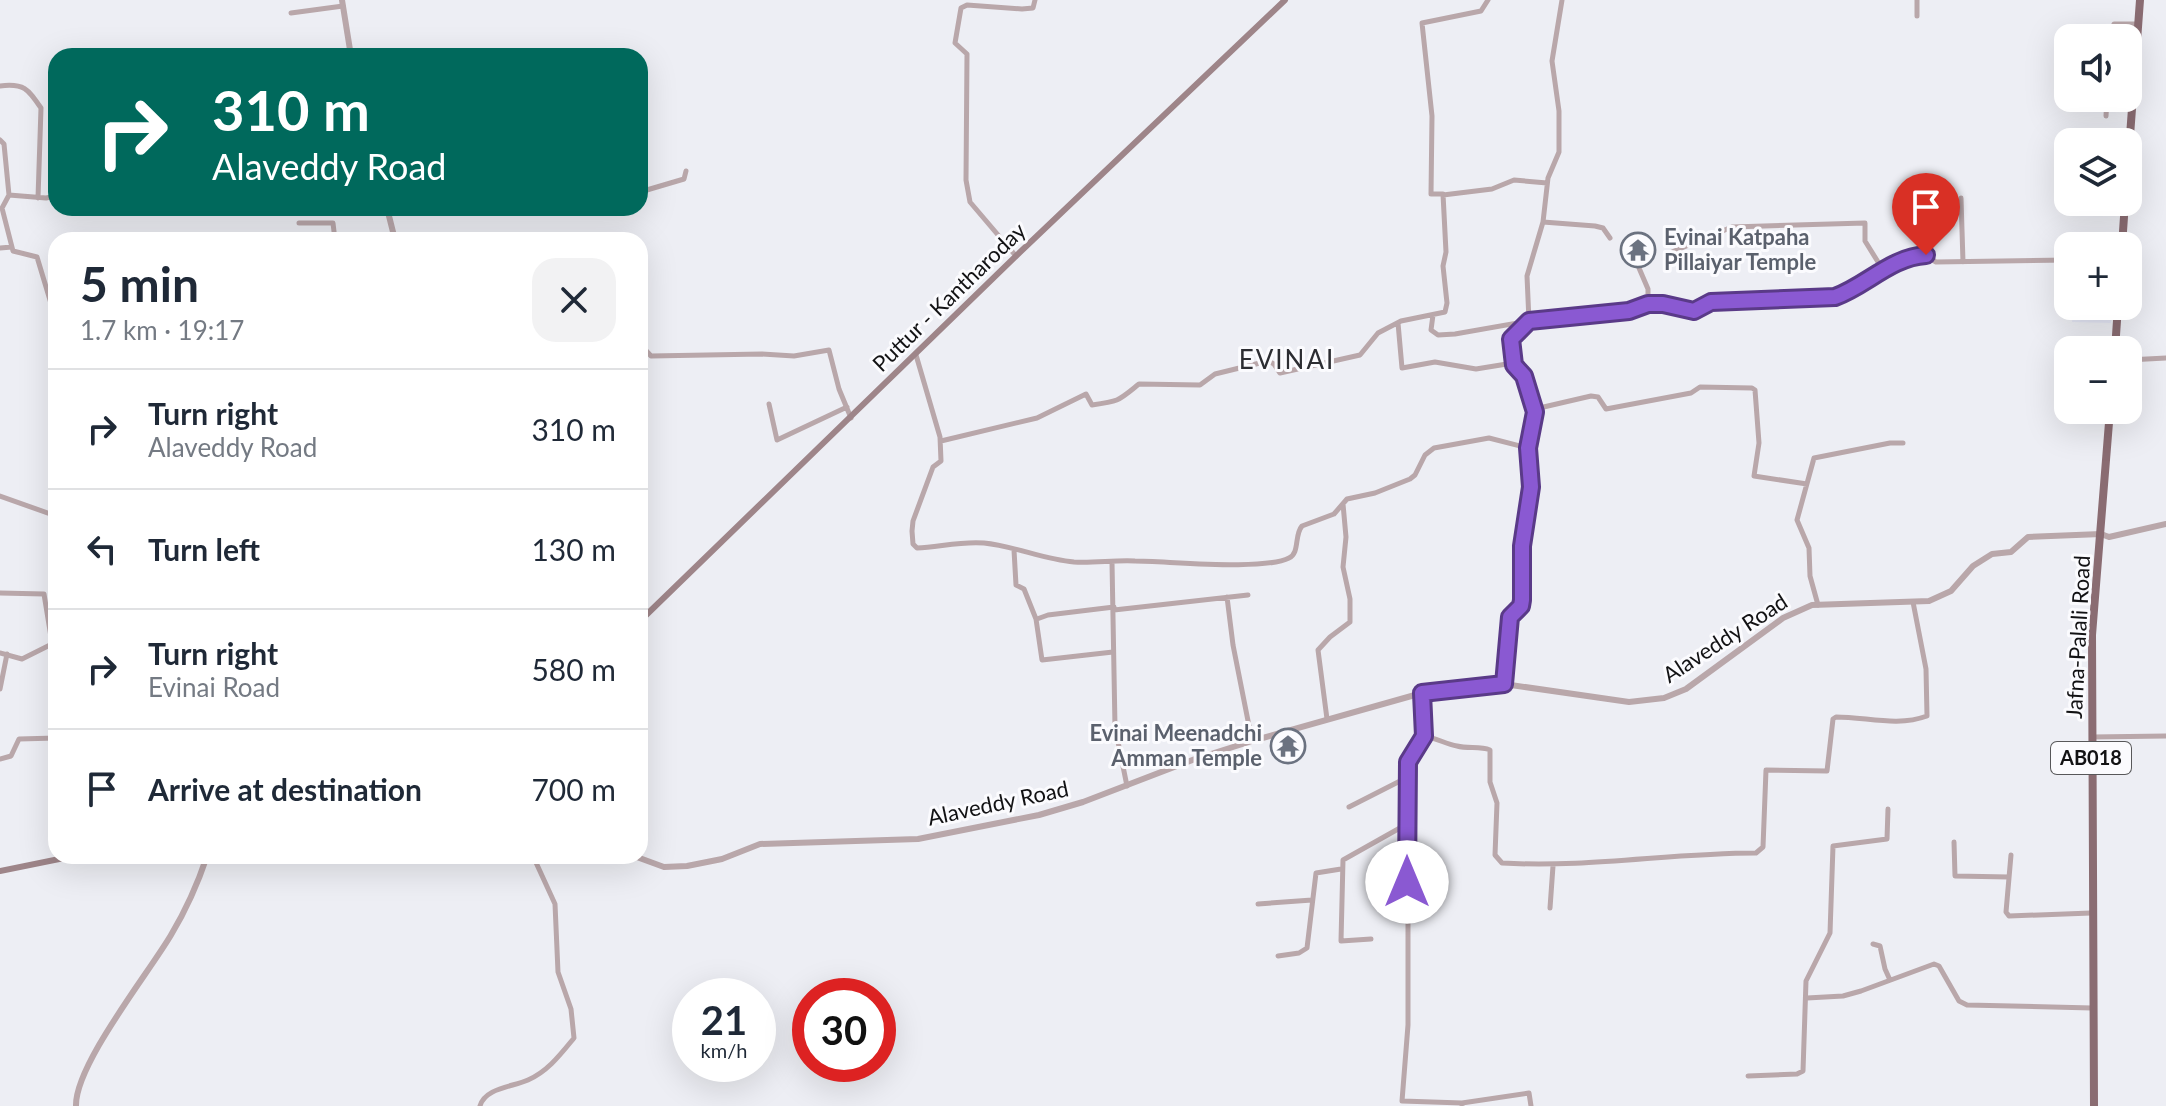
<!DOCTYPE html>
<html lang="en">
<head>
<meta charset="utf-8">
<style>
  :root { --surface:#fff; --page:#f2f2f3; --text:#1f2937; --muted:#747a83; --line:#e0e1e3 }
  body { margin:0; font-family:Lato,sans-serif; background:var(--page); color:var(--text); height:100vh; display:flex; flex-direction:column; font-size:30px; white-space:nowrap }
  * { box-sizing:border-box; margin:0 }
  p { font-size:26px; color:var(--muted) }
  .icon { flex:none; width:44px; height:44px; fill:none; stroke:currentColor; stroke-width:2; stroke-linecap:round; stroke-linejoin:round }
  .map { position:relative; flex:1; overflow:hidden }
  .details { position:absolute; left:48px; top:232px; width:600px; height:632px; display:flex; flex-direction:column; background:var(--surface); border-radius:24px; box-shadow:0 8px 32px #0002 }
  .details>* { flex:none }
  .guide { position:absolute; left:48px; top:48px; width:600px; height:168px; border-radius:24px; box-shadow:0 8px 32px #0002; background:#00695c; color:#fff; overflow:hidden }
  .buttons { position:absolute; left:2054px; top:24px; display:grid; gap:16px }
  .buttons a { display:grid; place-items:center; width:88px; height:88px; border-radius:16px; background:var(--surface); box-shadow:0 8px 32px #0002; font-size:40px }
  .speed { position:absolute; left:672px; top:978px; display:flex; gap:16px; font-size:40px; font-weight:700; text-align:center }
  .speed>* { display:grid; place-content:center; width:104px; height:104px; border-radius:50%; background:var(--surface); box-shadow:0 8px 32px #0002; line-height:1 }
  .speed small { font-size:20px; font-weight:400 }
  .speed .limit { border:12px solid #d22; background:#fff; color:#111 }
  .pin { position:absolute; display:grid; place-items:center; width:68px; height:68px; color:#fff; margin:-82px -34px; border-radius:50% 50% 50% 0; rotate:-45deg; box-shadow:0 0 8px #0007 }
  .pin .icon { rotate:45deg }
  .me { position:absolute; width:88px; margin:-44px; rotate:0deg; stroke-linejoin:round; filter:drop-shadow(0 0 6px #0008) }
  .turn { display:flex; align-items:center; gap:28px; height:168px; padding:0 32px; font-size:36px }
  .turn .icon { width:104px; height:104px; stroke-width:2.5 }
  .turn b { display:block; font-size:56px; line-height:68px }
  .round { display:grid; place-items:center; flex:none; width:84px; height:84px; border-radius:24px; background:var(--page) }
  .head { display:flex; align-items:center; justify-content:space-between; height:136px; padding:0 32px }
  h1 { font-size:48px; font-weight:700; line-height:60px }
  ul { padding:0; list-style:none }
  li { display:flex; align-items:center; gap:24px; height:120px; padding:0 32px; border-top:2px solid var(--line) }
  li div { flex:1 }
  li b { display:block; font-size:30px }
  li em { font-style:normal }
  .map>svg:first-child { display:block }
  .built { fill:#e3e5f3 }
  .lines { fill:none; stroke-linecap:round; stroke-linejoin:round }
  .minor { stroke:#b9a7aa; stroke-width:5 }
  .tertiary { stroke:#b9a7aa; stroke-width:6 }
  .secondary { stroke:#9e8589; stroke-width:6 }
  .primary { stroke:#8a6c72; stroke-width:8 }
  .route-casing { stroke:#5a3a88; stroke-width:20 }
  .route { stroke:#8a59d2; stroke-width:14 }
  .labels { text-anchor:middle; stroke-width:6; stroke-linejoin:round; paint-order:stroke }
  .shield { fill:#fbfbfe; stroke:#58585a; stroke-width:2 }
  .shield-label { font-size:20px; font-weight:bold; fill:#121214 }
  .worship-label { font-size:22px; font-weight:bold; fill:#5b616d; stroke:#fbfbfe; text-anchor:start }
  .street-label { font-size:22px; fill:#121214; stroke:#fbfbfe }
  .quarter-label { font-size:26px; letter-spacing:2px; fill:#2c2d32; stroke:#fbfbfe }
</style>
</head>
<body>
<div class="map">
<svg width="2166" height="1106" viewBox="0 0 2166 1106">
  <rect width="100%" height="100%" fill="#edeef4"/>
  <path class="built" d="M 2074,306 L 2112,306 L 2111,323 L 2072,322 Z"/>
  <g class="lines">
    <path class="minor" d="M 1917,0 L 1917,16
      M 291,13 L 343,6
      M 2110,38 L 2114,24 L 2138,24
      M 0,86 C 24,83 28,89 41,108 L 38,198
      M 2106,116 L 2107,98
      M 0,140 L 4,144 L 9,195
      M 640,192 L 684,179 L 686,171
      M 1443,195 L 1492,189 L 1514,180 L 1547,183
      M 56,196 L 46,198 L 9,195 L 2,208 L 13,251 L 37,257 L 53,310 L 56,313
      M 1961,198 L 1963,262
      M 1543,222 L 1595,226 L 1603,228 L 1610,238
      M 299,223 L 333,223 L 335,240
      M 0,248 L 12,247
      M 1672,252 L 1732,227 L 1865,223 L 1865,241 L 1883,270
      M 1016,256 L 970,202 L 966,180 L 967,54 L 955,43 L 961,8 L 967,5 L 1022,9 L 1033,8 L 1035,0
      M 1639,268 L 1648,289 L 1648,304
      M 1433,315 L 1431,330 L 1438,335 L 1455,334 L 1529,321 L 1629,311 L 1648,304 L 1663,304 L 1694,311 L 1711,302 L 1835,297 L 1846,293 L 1876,273 L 1922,254 L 1936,262 L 2068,260
      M 1398,323 L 1402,368 L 1435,362 L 1476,369 L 1513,363
      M 640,344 L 651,356 L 762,354 L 794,356 L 829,350 L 839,389 L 851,418
      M 916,355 L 940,437 L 941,461 L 933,467 L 913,521 L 912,531 L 913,544 L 917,548 C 939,547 961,541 984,543 C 1014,546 1043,559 1074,562 C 1095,563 1115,560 1135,561 C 1167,561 1264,571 1289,558 C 1300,553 1294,535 1302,526 L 1334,514 L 1347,499 L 1375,493 L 1410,479 L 1415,475 L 1425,455 L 1434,448 L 1489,438 L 1528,448
      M 2128,360 L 2166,358
      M 769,404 L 777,440 L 847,407
      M 1535,409 L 1591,396 L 1598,397 L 1606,409 L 1691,393 L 1700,387 L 1752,388 L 1755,390 L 1759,443 L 1754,476 L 1807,484
      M 941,441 L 1037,418 L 1086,394 L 1092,405 C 1120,401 1118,401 1139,384 L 1200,385 L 1215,374 L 1268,361 L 1274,364 L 1280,373 L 1360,355 L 1378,333 L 1401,321 L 1445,312 L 1447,303 L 1443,266 L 1446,252 L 1443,194 L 1431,194 L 1432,116 L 1422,23 L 1481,11 L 1488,0
      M 0,496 L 56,516
      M 1014,550 L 1016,585 L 1024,589 L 1036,619 L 1042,660 L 1113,652
      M 1112,562 L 1115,727 L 1127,786
      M 0,593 L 44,594 L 52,643
      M 1227,597 L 1233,645 L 1252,741
      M 1818,605 L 1810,576 L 1809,548 L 1797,520 L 1814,458 L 1890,443 L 1903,443
      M 1114,610 L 1248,595
      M 1037,619 L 1048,615 L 1114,607
      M 0,653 L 22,659 L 56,642
      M 1504,684 L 1510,617 L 1521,606 L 1522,600 L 1522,546 L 1531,487 L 1528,448 L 1535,409 L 1524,376 L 1514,365 L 1510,343 L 1515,335 L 1529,321 L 1527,276 L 1543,222 L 1548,178 L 1559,152 L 1559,111 L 1552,61 L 1562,0
      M 0,689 L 7,654
      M 1422,693 L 1424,736 L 1408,762 L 1408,1025 L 1402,1101 L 1462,1103 L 1462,1106
      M 1327,719 L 1318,650 L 1330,637 L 1350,622 L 1350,599 L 1343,567 L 1346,537 L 1343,504
      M 1424,736 C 1436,738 1446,744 1457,746 C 1468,749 1480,746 1490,750 L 1490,782 L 1497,803 L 1495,855 L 1502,863 C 1589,868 1670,853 1756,853 L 1763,847 L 1766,770 L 1827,771 L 1833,719 L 1836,717 C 1867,717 1897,727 1927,716 L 1926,669 L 1913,602
      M 2092,737 L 2166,736
      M 0,759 L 11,756 L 19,739 L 56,738
      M 1349,807 L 1408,777
      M 1954,842 L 1955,876 L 2009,877
      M 2011,855 L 2006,912 L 2009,916 L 2091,913
      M 1258,904 L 1312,900
      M 1550,908 L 1553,866
      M 1371,939 L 1341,941 L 1343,860 L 1407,824
      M 1873,944 L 1880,946 L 1885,969 L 1890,980
      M 1278,956 L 1299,953 L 1307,948 L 1316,873 L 1341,869
      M 1807,998 L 1843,996 L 1861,991 L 1934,964 L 1939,966 L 1959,1001 L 1967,1005 L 2092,1008
      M 1748,1076 L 1797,1074 L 1803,1071 L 1806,981 L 1830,933 L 1833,846 L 1887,839 L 1888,809
      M 1462,1103 L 1529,1093 L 1531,1106
      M 480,1106 C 485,1088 512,1087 528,1080 C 548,1071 560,1055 574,1038 L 571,1009 L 558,972 L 555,904 L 533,856"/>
    <path class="tertiary" d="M 342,0 L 351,56
      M 387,208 L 395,240
      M 634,856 L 664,867 L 687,866 L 722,859 L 760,844 L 918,839 L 1039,815 L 1083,802 L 1195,759 L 1252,741 L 1422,693 L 1504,684 L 1629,702 L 1664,698 L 1686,689 L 1783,618 L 1812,605 L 1929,601 L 1951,591 L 1973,566 L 1992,554 L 2011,552 L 2028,537 L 2101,534 L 2109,537 L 2166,524
      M 76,1106 C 75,1065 148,974 171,935 C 186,910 198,883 207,856"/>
    <path class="secondary" d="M 640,621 L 1016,256 L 1285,0
      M 0,871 L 74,856"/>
    <path class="primary" d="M 2128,163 L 2140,0
      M 2122,246 L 2125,202
      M 2115,350 L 2118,306
      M 2094,1106 L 2092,635 L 2110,410"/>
  </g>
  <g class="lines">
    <g class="route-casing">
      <path id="route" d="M 1407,882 L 1408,762 L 1424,736 L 1422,693 L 1504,684 L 1510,617 L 1521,606 L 1522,600 L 1522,546 L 1531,487 L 1528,448 L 1535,412 L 1524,376 L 1514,365 L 1511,339 L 1529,321 L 1629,311 L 1648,304 L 1663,304 L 1694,311 L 1711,302 L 1835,297 C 1866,286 1891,257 1926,255"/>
    </g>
    <use href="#route" class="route"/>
  </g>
  <defs>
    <g id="temple-ring" transform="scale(1.8)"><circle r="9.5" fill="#fbfbfe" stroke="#6b7280" stroke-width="1.5"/><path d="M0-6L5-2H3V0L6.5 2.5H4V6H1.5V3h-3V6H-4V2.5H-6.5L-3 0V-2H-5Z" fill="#6b7280"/></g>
  </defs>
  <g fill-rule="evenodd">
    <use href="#temple-ring" x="1638" y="250"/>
    <use href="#temple-ring" x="1288" y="746"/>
  </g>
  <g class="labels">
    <rect class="shield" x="2051" y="742" width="80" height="32" rx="6"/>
    <g class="shield-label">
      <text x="2091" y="765">AB018</text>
    </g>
    <g class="worship-label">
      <text x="1664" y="245">Evinai Katpaha<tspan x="1664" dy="25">Pillaiyar Temple</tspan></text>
      <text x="1262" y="741" text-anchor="end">Evinai Meenadchi<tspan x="1262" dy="25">Amman Temple</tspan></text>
    </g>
    <g class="street-label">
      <text transform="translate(949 297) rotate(-44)" y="8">Puttur - Kantharoday</text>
      <text transform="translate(2078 637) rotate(-87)" y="8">Jafna-Palali Road</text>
      <text transform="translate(1725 638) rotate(-33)" y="8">Alaveddy Road</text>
      <text transform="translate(998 803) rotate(-12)" y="8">Alaveddy Road</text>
    </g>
    <g class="quarter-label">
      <text x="1287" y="369">EVINAI</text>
    </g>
  </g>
</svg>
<div class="buttons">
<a><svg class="icon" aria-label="sound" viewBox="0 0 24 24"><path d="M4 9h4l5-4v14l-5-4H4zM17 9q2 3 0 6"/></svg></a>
<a><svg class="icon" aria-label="layers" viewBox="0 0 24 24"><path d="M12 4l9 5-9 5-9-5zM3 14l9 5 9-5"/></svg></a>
<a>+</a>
<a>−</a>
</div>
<div class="speed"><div>21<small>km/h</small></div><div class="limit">30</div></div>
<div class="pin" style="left:1926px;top:255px;background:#d93025"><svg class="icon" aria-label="arrive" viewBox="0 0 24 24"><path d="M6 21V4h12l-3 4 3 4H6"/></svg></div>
<svg class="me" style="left:1407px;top:882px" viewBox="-20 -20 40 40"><circle r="19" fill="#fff"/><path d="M0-13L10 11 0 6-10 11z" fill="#8a59d2"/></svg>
<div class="guide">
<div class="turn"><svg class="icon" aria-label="right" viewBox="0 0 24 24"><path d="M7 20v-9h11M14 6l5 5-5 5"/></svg><div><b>310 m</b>Alaveddy Road</div></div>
</div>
<section class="details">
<div class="head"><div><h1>5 min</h1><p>1.7 km · 19:17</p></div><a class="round"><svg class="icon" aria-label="close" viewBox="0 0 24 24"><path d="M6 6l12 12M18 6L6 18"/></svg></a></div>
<ul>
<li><svg class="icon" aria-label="right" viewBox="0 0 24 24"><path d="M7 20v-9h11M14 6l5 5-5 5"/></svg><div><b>Turn right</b><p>Alaveddy Road</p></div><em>310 m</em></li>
<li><svg class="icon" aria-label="left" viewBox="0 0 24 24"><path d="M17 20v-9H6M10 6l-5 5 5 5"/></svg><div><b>Turn left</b></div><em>130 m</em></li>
<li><svg class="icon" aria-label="right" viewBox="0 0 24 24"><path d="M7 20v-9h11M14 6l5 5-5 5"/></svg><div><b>Turn right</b><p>Evinai Road</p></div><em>580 m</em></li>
<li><svg class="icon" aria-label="arrive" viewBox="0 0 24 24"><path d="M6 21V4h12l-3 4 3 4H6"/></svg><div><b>Arrive at destination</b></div><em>700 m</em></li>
</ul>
</section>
</div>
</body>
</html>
